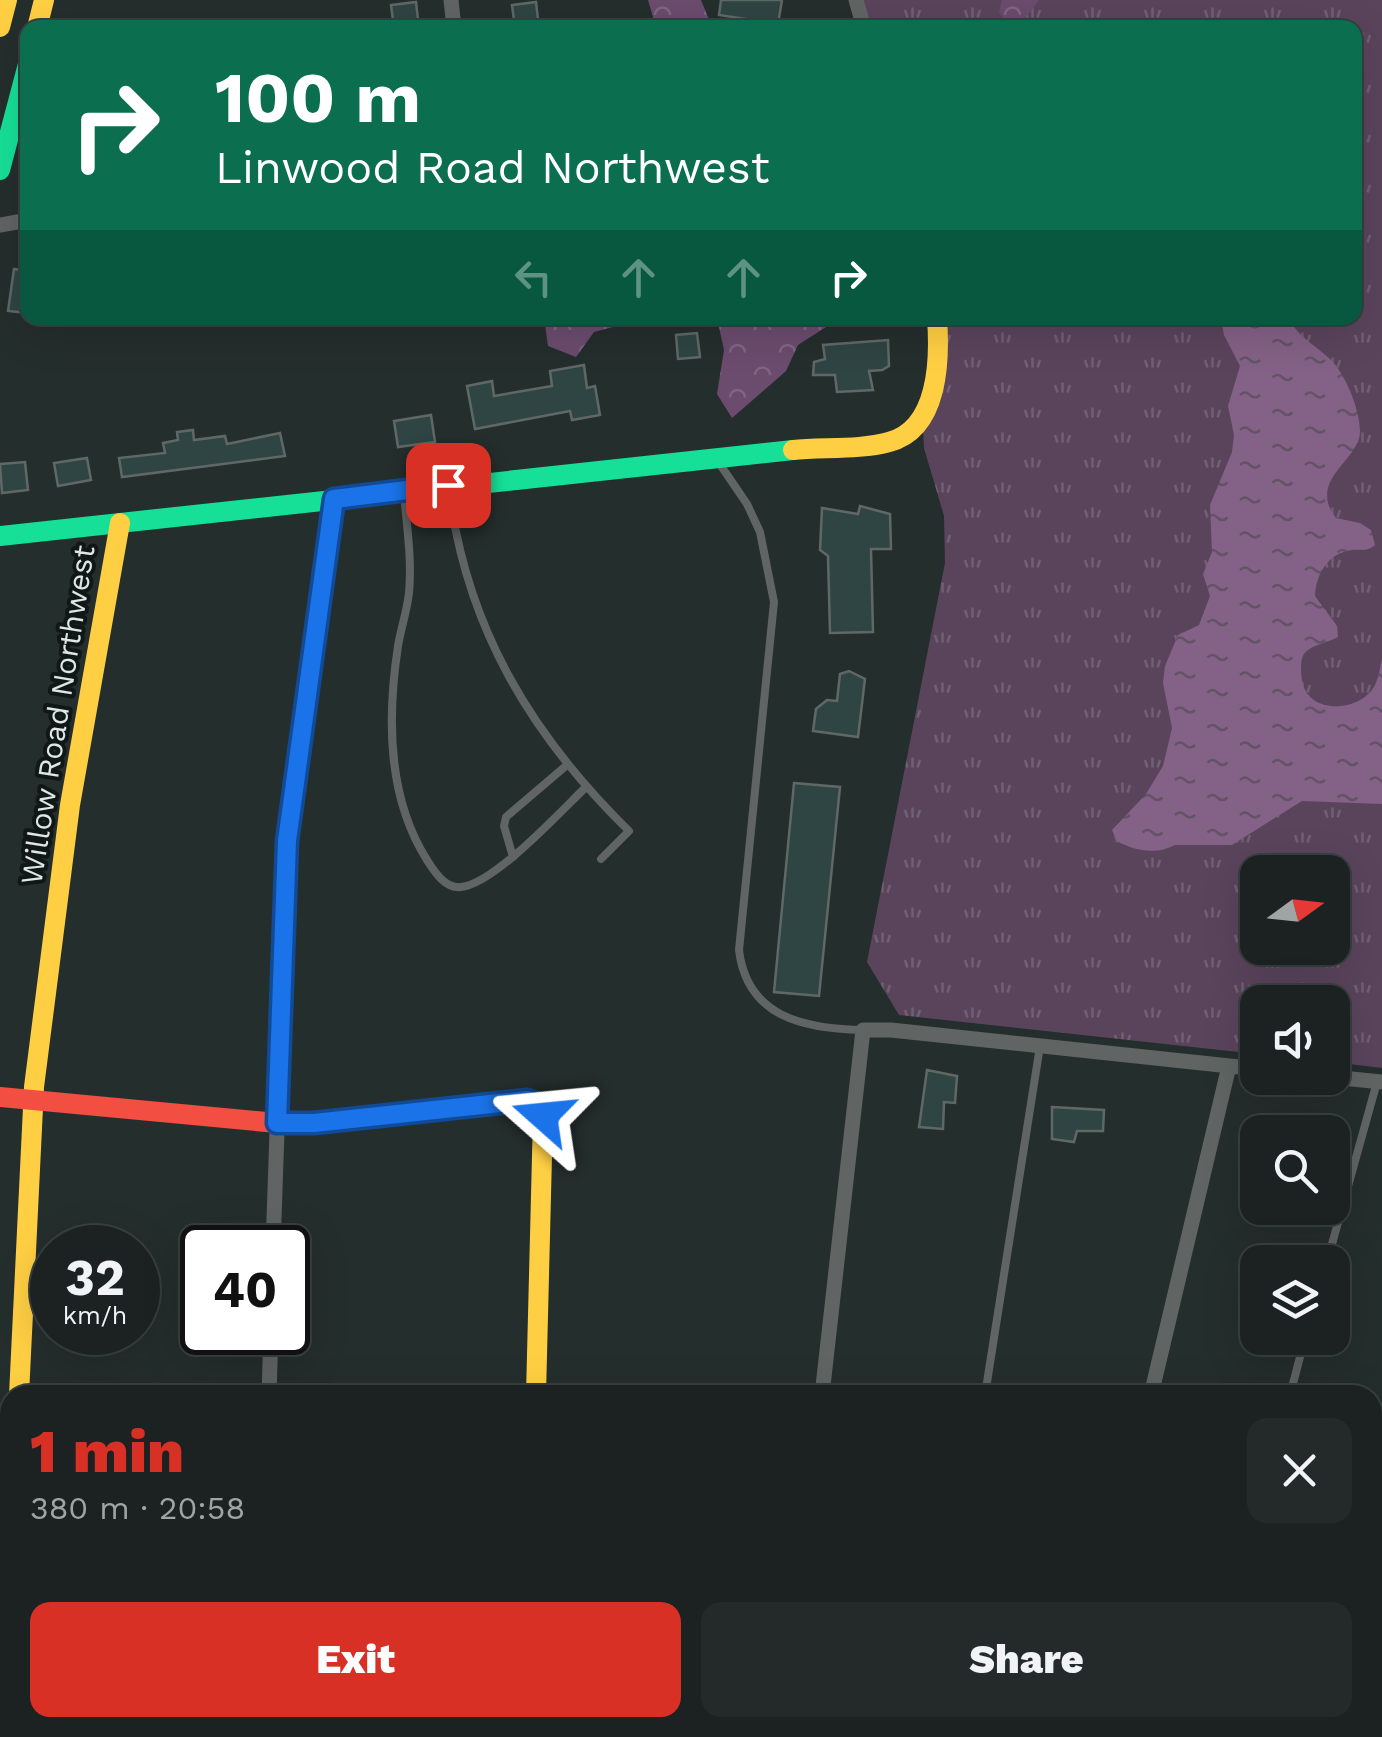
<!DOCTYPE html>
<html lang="en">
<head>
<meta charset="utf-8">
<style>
  :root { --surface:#1b2221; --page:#242a2a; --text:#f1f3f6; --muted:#a0a4a5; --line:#393f3f; --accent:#d93025 }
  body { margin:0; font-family:"Work Sans",sans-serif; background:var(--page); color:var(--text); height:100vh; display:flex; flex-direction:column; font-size:38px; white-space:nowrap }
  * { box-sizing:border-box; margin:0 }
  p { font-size:32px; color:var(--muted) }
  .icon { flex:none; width:55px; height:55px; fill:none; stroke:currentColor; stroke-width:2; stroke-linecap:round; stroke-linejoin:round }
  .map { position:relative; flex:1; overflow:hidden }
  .sheet { position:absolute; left:0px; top:1385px; width:1382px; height:352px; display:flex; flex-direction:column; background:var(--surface); border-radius:30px 30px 0 0; box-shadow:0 10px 40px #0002,0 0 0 2px var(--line) }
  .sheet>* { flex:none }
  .hud { position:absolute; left:20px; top:20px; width:1342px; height:305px; border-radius:20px; box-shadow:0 10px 40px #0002,0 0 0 2px var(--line); background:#0b6e4f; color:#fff; overflow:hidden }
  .needle { width:65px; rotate:75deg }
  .fabs { position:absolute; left:1240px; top:855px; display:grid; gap:20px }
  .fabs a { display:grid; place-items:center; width:110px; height:110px; border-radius:20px; background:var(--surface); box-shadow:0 10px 40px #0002,0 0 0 2px var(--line); font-size:50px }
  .speed { position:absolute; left:30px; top:1225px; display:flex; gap:20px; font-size:50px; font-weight:700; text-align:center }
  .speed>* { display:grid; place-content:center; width:130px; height:130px; border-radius:50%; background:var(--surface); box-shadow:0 10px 40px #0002,0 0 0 2px var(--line); line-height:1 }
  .speed small { font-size:25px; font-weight:400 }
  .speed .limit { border:5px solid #111; border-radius:15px; background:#fff; color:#111 }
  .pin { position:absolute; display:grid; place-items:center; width:85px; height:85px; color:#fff; margin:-42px; border-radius:20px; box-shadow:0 5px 15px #0006 }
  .me { position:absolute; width:110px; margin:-55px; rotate:288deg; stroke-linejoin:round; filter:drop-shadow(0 0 8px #0008) }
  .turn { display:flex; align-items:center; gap:35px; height:210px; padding:0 30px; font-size:45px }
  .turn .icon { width:130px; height:130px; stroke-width:2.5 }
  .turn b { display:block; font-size:70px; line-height:85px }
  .lanes { display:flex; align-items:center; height:95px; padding:0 30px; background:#0003; justify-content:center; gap:50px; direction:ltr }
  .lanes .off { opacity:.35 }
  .round { display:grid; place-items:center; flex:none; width:105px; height:105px; border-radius:20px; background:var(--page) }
  .summary { display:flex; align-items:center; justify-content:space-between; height:170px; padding:0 30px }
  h1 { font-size:60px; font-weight:800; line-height:75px; color:var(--accent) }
  .primary-button { display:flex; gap:20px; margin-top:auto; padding:20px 30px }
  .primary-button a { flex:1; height:115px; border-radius:20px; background:var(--accent); color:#fff; font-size:40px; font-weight:800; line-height:115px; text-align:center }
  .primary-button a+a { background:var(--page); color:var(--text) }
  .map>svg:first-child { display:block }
  .grass { fill:url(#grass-tufts); fill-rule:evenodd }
  .forest { fill:url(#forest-crowns) }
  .water { fill:url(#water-ripples) }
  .building { fill:#2f4543; stroke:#606866; stroke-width:2.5 }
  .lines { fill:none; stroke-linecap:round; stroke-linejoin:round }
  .lane { stroke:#606463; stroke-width:8 }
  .street { stroke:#606463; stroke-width:15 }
  .fast { stroke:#16e098; stroke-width:20 }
  .slow { stroke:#ffcf43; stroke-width:20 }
  .jam { stroke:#f24e42; stroke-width:20 }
  .route-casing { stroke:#114b97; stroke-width:25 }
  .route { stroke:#1a73e8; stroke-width:18 }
  .labels { text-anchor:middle; stroke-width:8; stroke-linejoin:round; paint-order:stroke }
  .street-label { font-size:30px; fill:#dde7e5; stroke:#101716 }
</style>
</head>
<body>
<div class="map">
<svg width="1382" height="1737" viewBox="0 0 1382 1737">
  <defs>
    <pattern id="grass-tufts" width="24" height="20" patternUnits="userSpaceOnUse" patternTransform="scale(2.5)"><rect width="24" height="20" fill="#5a445c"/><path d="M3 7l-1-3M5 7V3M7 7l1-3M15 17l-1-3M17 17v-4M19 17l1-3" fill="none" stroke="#715f73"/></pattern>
    <pattern id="forest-crowns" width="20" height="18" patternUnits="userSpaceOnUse" patternTransform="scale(2.5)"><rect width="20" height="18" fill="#6b4b6e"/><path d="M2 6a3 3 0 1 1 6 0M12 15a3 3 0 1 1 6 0" fill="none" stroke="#806583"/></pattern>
    <pattern id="water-ripples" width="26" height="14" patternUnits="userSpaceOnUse" patternTransform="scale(2.5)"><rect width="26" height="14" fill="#846186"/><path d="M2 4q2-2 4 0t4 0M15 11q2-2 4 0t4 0" fill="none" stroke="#635366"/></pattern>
  </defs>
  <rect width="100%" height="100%" fill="#242e2c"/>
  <path class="grass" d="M 855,0 L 1382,0 L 1382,1068 L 1333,1062 L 1332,1002 L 1258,1002 L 1257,1054 L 899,1015 L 867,962 L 945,563 L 944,516 L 924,448 L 923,429 L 945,318 L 1355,318 L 1355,28 L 876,27 ZM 1258,872 L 1332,872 L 1332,948 L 1258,948 Z"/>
  <path class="forest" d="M 648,0 L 701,0 L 712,27 L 656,27 Z
    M 1002,0 L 1039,0 C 1030,13 1024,22 1007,23 L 999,12 Z
    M 544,318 L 647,318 L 594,332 L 576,357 L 548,346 Z
    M 717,318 L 840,318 L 798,345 L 786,371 L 732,418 L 717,394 L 724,350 Z"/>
  <path class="water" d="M 1221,318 L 1264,318 L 1291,323 C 1302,339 1316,346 1330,359 C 1346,375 1359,408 1360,430 C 1361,461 1306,479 1336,518 L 1360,523 L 1371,530 L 1375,545 C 1366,552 1363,549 1352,550 C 1328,553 1316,574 1315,596 L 1337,626 L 1338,637 C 1328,643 1308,645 1303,656 C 1300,662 1301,673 1302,680 C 1307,716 1363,713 1376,683 C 1379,676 1380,667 1382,659 L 1382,804 L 1302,801 L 1232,845 L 1175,845 C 1156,855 1135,851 1117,841 L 1112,830 L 1146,794 L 1163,766 L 1172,728 L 1163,683 L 1165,666 L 1178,635 L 1199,625 L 1210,596 L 1203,574 L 1212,552 L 1210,505 L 1232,452 L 1234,435 L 1228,406 L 1240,366 L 1224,335 Z"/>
  <path class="building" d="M 721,0 L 782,0 L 778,24 L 719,15 Z
    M 416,2 L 419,28 L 394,28 L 391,5 Z
    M 536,2 L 539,28 L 515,28 L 512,5 Z
    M 14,269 L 28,271 L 28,313 L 8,311 Z
    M 697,333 L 700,357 L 678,359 L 676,335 Z
    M 888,340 L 889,366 L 882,370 L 869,371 L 873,390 L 837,392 L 835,375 L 813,375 L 814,362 L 825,359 L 823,345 Z
    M 584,365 L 587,388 L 595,386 L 600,415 L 572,420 L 570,411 L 475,429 L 467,386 L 492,381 L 494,396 L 552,386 L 550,371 Z
    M 431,415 L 435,442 L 398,447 L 394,421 Z
    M 193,430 L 194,440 L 225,436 L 227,444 L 280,433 L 285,456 L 122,477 L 119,458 L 165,453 L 163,443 L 178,440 L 177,432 Z
    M 87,458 L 91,480 L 58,486 L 54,463 Z
    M 25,462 L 28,490 L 2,493 L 0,464 Z
    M 860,506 L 890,514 L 891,549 L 871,549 L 873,632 L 830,633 L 828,556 L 820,550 L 822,508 L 858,514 Z
    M 849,671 L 865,679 L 858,737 L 813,731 L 816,709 L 827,700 L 837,701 L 840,674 Z
    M 794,783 L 840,787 L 819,996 L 774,992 Z
    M 927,1070 L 957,1076 L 955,1103 L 944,1102 L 943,1129 L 919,1127 Z
    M 1052,1107 L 1104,1110 L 1103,1131 L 1077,1131 L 1074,1142 L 1052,1139 Z"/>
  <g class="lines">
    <path class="lane" d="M 717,460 L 747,504 L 760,532 L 774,602 L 739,950 C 747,1017 804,1029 863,1030
      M 449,489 C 466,627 531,735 629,831 L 601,859
      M 404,494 C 407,527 412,560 409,593 C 407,611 401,628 398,646 C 387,718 387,797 427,860 C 434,871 445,889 461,887 C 494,884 560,812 585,788
      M 513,857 L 504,826 L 506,817 L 567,765
      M 1327,1262 L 1377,1082
      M 985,1395 L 1040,1046
      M 1290,1395 L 1305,1338
      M 927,1737 L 929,1728
      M 1201,1737 L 1202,1728"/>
    <path class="street" d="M 451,0 L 454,28
      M 856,0 L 864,28
      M 0,225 L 28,220
      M 1332,1077 L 1382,1082
      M 273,1248 L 287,841 L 334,499
      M 269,1395 L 271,1332
      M 822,1395 L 863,1030 L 891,1030 L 1258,1069
      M 1151,1395 L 1229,1066
      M 1372,1568 L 1382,1539
      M 6,1678 L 10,1603
      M 48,1728 L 49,1737
      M 778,1737 L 779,1728
      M 1072,1737 L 1074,1728
      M 1314,1737 L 1319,1728
      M 1363,1737 L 1382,1732"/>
    <path class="fast" d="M 0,170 L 28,64
      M 0,536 L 793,450"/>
    <path class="slow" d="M 0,27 L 7,0
      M 37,28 L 44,0
      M 793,450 C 823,447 860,450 889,442 C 939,429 940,359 937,318
      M 507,1102 L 527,1100 L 536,1103 L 543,1116 L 536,1395
      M 19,1395 L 34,1087 L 70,805 L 120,523"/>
    <path class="jam" d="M 0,1097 L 277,1123 L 314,1123 L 507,1102"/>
  </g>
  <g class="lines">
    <g class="route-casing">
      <path id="route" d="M 448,485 L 334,499 L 287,841 L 277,1123 L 314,1123 L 527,1100 L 536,1103 L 543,1116"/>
    </g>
    <use href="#route" class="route"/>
  </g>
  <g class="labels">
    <g class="street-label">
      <text transform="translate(58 715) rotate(-81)" y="10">Willow Road Northwest</text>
    </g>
  </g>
</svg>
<div class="fabs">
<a><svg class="needle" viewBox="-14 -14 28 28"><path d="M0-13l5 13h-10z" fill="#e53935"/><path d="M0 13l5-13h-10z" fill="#a0a4a5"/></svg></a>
<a><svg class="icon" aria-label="sound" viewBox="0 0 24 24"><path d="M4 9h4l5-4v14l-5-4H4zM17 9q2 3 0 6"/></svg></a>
<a><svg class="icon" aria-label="search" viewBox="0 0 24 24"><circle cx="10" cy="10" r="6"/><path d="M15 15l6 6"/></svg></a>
<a><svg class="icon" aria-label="layers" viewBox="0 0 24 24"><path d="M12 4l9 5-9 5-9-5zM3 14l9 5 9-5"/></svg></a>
</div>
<div class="speed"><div>32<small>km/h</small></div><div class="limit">40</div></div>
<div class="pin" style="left:448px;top:485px;background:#d93025"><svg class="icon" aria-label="arrive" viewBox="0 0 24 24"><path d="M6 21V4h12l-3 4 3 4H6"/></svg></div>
<svg class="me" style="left:543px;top:1116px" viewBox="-20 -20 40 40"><path d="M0-17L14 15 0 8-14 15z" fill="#1a73e8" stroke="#fff" stroke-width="4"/></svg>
<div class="hud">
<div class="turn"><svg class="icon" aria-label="right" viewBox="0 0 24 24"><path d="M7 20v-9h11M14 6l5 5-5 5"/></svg><div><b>100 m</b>Linwood Road Northwest</div></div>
<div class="lanes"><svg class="icon off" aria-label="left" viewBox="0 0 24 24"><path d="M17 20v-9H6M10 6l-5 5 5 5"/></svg><svg class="icon off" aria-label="ahead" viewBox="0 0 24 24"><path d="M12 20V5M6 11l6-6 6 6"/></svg><svg class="icon off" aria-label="ahead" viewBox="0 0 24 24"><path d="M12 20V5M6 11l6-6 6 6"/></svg><svg class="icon" aria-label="right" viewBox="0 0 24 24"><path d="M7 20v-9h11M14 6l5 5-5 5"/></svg></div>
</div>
<section class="sheet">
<div class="summary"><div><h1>1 min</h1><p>380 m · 20:58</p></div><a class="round"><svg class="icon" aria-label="close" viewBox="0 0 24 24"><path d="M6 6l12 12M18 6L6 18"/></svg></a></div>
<div class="primary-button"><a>Exit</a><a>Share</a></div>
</section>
</div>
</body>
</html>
